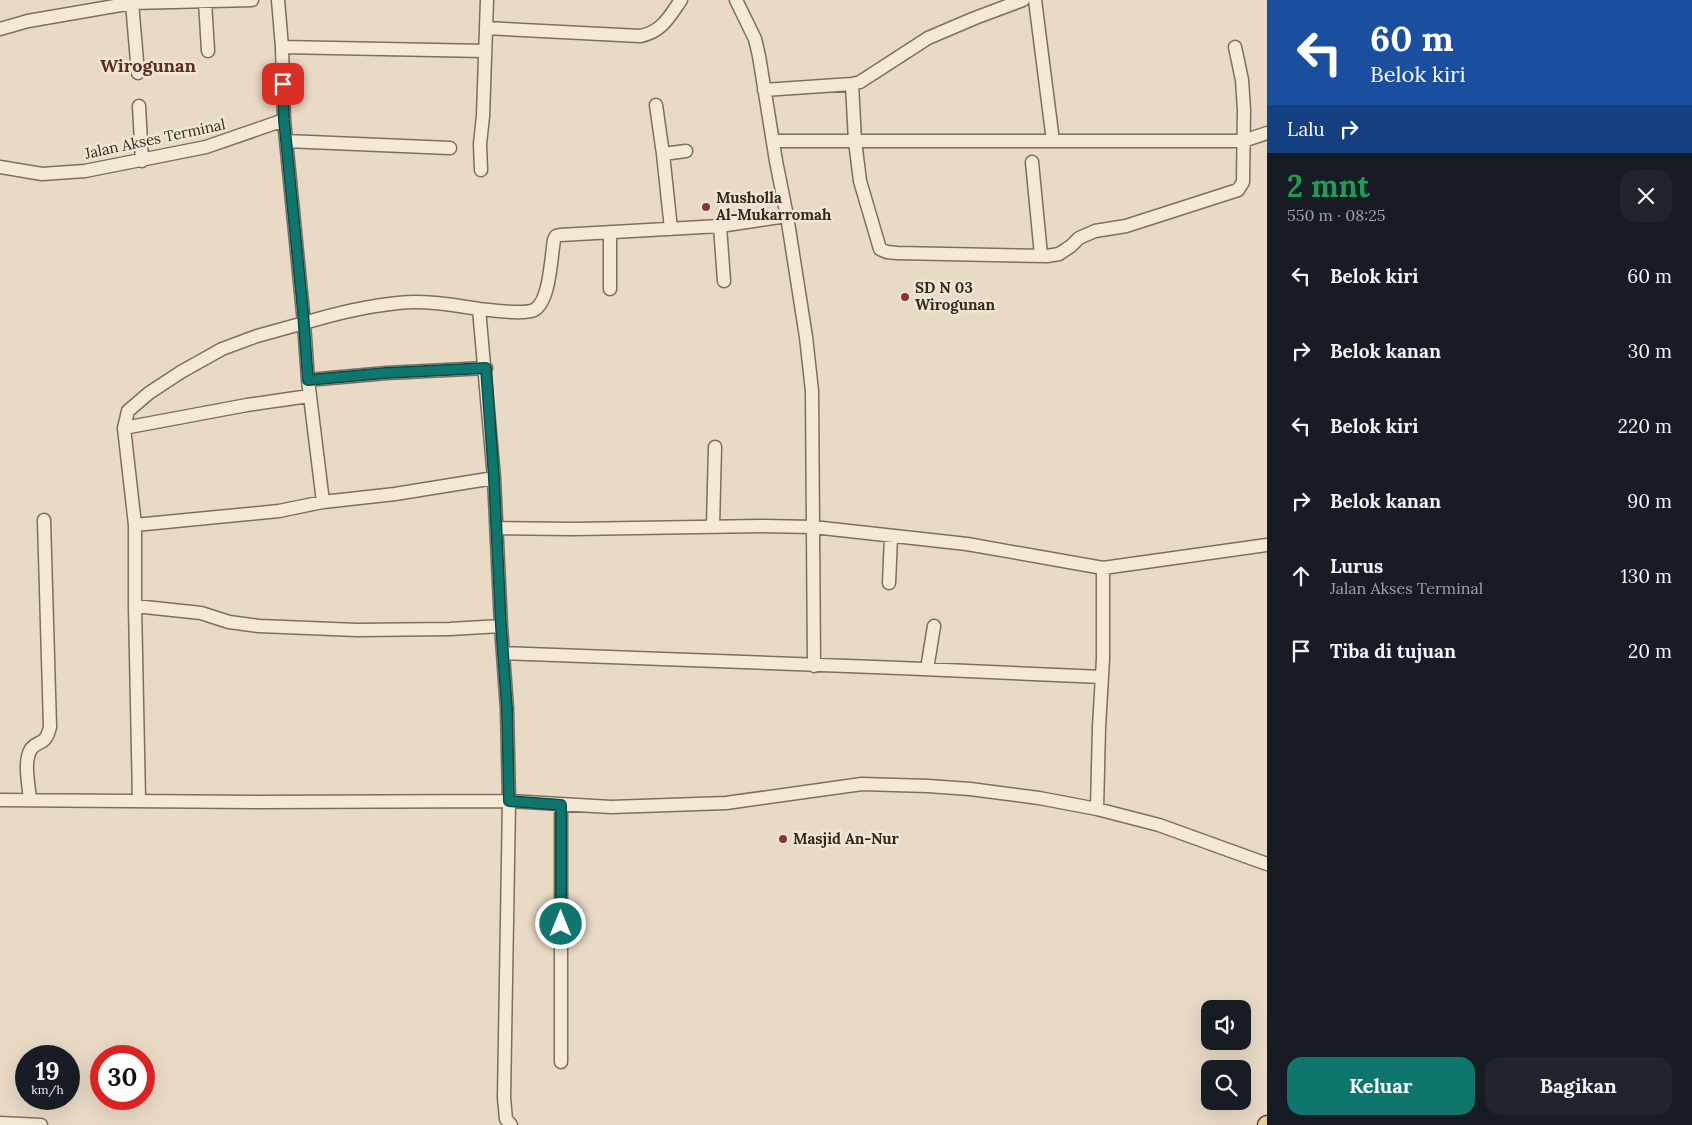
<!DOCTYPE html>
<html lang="id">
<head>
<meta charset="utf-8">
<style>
  :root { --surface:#171b24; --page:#20242c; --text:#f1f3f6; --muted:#9ea1a6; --accent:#0f766e }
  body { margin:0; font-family:Lora,serif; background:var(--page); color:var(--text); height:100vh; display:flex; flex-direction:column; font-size:19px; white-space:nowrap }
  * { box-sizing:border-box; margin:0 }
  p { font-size:16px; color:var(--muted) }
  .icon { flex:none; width:28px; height:28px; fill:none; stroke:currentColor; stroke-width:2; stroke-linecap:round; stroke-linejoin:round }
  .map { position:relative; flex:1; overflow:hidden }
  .sheet { display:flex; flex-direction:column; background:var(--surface); width:425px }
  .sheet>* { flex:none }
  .guide { background:#1a4fa0; color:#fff; overflow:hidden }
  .buttons { position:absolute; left:1201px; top:1000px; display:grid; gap:10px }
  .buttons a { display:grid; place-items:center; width:50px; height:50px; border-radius:10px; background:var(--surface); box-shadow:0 5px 20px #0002; font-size:25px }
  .speed { position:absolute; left:15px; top:1045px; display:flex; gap:10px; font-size:25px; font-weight:700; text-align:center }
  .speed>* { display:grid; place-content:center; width:65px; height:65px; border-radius:50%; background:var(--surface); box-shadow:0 5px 20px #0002; line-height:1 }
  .speed small { font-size:12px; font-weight:400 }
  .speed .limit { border:8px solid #d22; background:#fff; color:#111 }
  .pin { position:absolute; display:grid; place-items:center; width:42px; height:42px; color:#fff; margin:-21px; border-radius:10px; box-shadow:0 2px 8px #0006 }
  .me { position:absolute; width:55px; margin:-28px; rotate:0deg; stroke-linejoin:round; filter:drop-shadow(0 0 4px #0008) }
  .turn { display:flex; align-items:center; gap:18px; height:105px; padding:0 20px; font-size:22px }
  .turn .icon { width:65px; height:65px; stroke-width:2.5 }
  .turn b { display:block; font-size:35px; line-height:42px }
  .then { display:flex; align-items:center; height:48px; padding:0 20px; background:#0003; gap:10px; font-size:19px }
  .round { display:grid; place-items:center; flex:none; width:52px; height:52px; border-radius:15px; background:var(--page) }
  .head { display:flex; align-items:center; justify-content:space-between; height:85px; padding:0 20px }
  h1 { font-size:30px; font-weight:800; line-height:38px; color:#1e9e55 }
  .button { display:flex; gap:10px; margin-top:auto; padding:10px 20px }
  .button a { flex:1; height:58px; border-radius:15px; background:var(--accent); color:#fff; font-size:20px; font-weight:800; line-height:58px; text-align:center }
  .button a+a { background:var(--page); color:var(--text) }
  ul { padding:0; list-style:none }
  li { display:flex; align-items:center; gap:15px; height:75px; padding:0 20px }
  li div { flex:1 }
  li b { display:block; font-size:19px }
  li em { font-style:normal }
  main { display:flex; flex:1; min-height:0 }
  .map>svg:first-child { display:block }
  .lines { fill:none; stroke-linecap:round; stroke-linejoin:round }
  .minor-casing { stroke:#816d5d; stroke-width:15 }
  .major-casing { stroke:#4f3c31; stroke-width:19 }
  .minor { stroke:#f4e9d7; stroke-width:12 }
  .major { stroke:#e7cba1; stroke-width:16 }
  .route-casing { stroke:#0a4d48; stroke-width:12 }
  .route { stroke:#0f766e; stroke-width:9 }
  .poi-dot { fill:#89343d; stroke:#f1e5d3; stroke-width:2 }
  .labels { text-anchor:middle; stroke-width:5; stroke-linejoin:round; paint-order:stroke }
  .street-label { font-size:15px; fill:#33271f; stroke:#f1e5d3 }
  .poi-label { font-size:15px; font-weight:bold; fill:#33271f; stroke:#f1e5d3; text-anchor:start }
  .quarter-label { font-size:18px; font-weight:bold; fill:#5b2a24; stroke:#f1e5d3 }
</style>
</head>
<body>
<main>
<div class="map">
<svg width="1267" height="1125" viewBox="0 0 1267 1125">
  <rect width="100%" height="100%" fill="#e8dac5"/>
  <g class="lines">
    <g class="minor-casing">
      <path id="minor" d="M 736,0 L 755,39 L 759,56 L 776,161 L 787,216 L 806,337 L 812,391 L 814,666
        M 1035,0 L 1053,141
        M 205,1 L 208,51
        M 132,3 L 138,73
        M 486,28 L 640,36 C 662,32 669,17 681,0
        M 0,29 L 28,21 L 132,3 L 252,0
        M 282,47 L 485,51
        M 852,84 L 855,141 L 860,181 L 880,249 L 887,252 L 897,253 L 1047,256 L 1059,254 L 1071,246 L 1079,238 L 1095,231 L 1126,226 L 1238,190 L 1243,182 L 1244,110 L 1242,80 L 1235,47
        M 764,90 L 852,84 L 860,82 L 928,38 L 975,18 L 1023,0
        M 656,105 L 663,154
        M 139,106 L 142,161
        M 284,120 L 304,323 C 334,314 367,306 398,303 C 425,300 453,305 479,309 L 494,478 L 501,626 L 507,709 L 509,801 L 504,1098 L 506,1119 L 511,1125
        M 286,141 L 450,148
        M 773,141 L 1243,141 L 1267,133
        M 1032,162 L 1041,255
        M 0,167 L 42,174 L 85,171 L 206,147 L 284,120 L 282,47 L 278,0
        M 481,170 L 480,144 L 483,116 L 487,0
        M 720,226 L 724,281
        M 671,229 L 663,154 L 686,151
        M 610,289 L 610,232
        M 479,309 C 493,310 522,315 534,310 C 550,302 551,257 554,240 L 556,236 L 560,235 L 720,226 L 787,216
        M 308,380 L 304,323 L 257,336 L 222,349 L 181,372 L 149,393 L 128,411 L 124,428 L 135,525 L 135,606 L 201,613 L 229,622 L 259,626 L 357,630 L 450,629 L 501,626
        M 124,428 L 247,405 L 309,396
        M 323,502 L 308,380 L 387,373 L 486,368
        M 135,525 L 279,511 L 323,502 L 395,494 L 494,478
        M 713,526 L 715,447
        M 497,528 L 573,529 L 761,526 L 813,527 L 967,544 L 1103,568
        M 889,583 L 891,537
        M 135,606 L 139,800
        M 503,653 L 900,668 L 1102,677
        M 927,669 L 934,626
        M 0,800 L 259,802 L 509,801 L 611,807 L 726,803 L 862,784 L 928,786 L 970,789 L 1039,798 L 1097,809 L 1159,825 L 1267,864
        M 30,800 C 29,785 23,762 31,749 C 39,739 45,747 50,727 L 44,520
        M 561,805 L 561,1062
        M 1097,809 L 1099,727 L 1103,659 L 1103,568 L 1267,545
        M 0,1123 L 41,1125"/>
    </g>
    <g class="major-casing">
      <path id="major" d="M 1266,1125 L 1267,1124"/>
    </g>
    <use href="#minor" class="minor"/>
    <use href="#major" class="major"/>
  </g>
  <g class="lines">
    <g class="route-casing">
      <path id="route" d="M 283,84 L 284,120 L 303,312 L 308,380 L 386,373 L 486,368 L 494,478 L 501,626 L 507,709 L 509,801 L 561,805 L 561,924"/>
    </g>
    <use href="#route" class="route"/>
  </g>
  <g class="poi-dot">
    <circle cx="706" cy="207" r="5"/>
    <circle cx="905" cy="297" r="5"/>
    <circle cx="783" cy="839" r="5"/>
  </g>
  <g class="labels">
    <g class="street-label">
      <text transform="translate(155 139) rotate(-12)" y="5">Jalan Akses Terminal</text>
    </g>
    <g class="poi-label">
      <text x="716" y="203">Musholla<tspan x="716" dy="17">Al-Mukarromah</tspan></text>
      <text x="915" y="293">SD N 03<tspan x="915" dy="17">Wirogunan</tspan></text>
      <text x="793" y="844">Masjid An-Nur</text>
    </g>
    <g class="quarter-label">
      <text x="148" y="72">Wirogunan</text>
    </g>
  </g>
</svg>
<div class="buttons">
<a><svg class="icon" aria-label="sound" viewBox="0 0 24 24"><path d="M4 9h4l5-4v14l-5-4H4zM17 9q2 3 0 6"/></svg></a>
<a><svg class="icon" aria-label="search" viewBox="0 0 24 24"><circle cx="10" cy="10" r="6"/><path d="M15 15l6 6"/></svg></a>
</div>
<div class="speed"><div>19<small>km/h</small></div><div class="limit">30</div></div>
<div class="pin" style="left:283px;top:84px;background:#d93025"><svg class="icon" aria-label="arrive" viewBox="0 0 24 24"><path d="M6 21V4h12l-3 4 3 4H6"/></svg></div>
<svg class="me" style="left:561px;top:924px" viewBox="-20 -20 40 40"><circle r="17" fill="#0f766e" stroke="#fff" stroke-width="3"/><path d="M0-11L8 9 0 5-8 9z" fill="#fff"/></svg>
</div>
<section class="sheet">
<div class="guide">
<div class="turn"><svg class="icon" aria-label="left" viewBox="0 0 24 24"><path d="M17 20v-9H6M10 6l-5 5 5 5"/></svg><div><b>60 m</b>Belok kiri</div></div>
<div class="then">Lalu<svg class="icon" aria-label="right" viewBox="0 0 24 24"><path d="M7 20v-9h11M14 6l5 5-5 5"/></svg></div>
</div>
<div class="head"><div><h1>2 mnt</h1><p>550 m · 08:25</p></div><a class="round"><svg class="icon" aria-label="close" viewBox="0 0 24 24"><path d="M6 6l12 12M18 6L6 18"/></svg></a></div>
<ul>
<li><svg class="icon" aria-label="left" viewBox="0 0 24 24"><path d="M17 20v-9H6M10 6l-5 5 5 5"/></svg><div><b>Belok kiri</b></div><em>60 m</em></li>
<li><svg class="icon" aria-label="right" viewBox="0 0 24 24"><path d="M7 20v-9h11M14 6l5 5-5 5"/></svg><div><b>Belok kanan</b></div><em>30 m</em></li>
<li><svg class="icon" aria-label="left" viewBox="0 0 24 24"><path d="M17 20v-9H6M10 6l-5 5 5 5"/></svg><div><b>Belok kiri</b></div><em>220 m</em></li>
<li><svg class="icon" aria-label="right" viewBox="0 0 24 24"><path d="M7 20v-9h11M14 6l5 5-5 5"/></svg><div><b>Belok kanan</b></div><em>90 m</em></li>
<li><svg class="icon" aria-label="ahead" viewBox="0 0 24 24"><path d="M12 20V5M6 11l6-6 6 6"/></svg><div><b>Lurus</b><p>Jalan Akses Terminal</p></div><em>130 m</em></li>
<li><svg class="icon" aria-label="arrive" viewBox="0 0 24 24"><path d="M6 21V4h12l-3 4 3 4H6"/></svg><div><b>Tiba di tujuan</b></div><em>20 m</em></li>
</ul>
<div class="button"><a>Keluar</a><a>Bagikan</a></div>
</section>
</main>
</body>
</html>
